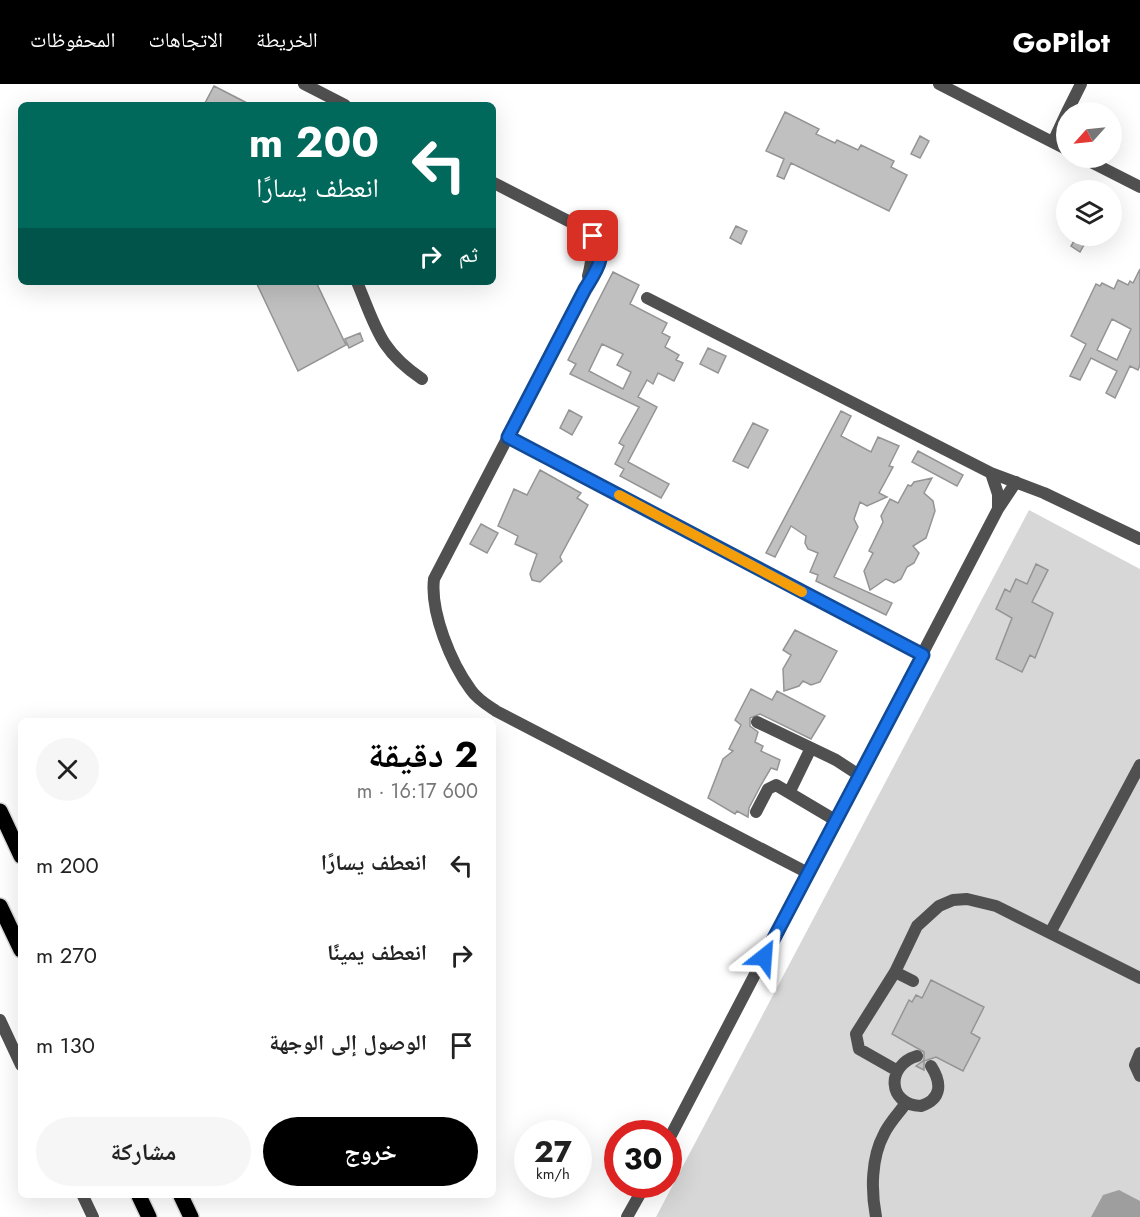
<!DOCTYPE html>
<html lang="ar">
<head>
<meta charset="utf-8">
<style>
  :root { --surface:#fff; --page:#f6f6f6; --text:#222; --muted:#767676; --accent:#000 }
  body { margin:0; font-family:Jost,"Noto Naskh Arabic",sans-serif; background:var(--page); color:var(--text); direction:rtl; height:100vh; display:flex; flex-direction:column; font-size:22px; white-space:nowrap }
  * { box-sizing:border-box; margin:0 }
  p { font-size:20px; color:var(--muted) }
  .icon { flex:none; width:33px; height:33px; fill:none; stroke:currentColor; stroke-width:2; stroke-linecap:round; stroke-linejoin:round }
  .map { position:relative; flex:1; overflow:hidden; direction:ltr }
  .details { position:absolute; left:18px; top:634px; width:478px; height:480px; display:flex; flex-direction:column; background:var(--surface); border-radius:9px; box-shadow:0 6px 24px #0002; direction:rtl }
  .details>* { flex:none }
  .guide { position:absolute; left:18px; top:18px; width:478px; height:183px; border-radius:9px; box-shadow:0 6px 24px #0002; direction:rtl; background:#00695c; color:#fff; overflow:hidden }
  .needle { width:39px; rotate:243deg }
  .tools { position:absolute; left:1056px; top:18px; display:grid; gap:12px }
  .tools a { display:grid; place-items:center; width:66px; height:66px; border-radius:50%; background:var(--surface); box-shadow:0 6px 24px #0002; font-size:30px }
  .speed { position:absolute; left:514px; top:1036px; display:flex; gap:12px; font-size:30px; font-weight:700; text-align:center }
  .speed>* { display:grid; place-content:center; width:78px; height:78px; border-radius:50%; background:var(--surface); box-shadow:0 6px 24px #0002; line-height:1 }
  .speed small { font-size:15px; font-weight:400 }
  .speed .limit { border:9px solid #d22; background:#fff; color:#111 }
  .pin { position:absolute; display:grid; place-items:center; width:51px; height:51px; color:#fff; margin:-26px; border-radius:12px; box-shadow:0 3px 9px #0006 }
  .me { position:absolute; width:66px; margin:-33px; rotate:28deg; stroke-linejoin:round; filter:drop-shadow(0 0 4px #0008) }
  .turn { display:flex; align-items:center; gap:21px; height:126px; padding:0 18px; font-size:27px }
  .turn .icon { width:78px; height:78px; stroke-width:2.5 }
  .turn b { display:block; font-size:42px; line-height:51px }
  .then { display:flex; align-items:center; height:57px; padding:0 18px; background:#0003; gap:12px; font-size:22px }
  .round { display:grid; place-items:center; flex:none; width:63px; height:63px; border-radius:32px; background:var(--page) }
  .summary { display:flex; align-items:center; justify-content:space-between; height:102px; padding:0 18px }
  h1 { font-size:36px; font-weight:700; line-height:45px; color:var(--accent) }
  .action { display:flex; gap:12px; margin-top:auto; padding:12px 18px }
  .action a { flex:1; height:69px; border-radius:36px; background:var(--accent); color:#fff; font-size:24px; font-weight:700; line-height:69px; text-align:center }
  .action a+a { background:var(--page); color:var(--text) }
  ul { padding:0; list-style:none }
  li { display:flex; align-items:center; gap:18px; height:90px; padding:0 18px }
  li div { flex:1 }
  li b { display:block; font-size:22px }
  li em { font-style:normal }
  header { display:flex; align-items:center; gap:36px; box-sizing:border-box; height:84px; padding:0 30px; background:var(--accent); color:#fff }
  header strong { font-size:28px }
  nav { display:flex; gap:33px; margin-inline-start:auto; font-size:21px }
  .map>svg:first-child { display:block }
  .green { fill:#d7d7d7 }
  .water { fill:#9e9e9e }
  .building { fill:#c0c0c0; stroke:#949494; stroke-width:1.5; fill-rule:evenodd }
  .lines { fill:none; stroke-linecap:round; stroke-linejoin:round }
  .primary-casing { stroke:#dbdbdb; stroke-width:18 }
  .minor { stroke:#505050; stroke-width:12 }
  .tertiary { stroke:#505050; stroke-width:12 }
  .primary { stroke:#000; stroke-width:15 }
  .route-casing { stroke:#114b97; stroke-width:15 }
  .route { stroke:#1a73e8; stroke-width:10 }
  .slow { stroke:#f59e0b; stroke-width:10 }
</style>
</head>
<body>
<header>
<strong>GoPilot</strong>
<nav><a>الخريطة</a><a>الاتجاهات</a><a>المحفوظات</a></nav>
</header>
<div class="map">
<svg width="1140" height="1133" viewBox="0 0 1140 1133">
  <rect width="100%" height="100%" fill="#fff"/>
  <path class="green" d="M 1029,426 L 1140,485 L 1140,1133 L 656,1133 Z"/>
  <path class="water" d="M 1119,1106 L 1140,1117 L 1140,1133 L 1091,1133 L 1103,1111 Z"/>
  <path class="building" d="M 214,2 L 251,21 L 204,21 Z
    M 785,28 L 819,45 L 816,50 L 835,59 L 837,56 L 858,66 L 861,61 L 894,77 L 891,83 L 907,91 L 889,127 L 791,79 L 784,95 L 777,92 L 784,75 L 766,67 Z
    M 920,52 L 929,57 L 920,74 L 911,70 Z
    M 736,142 L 747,147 L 741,160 L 730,154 Z
    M 1077,152 L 1089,152 L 1080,168 L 1071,162 Z
    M 1140,185 L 1140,281 L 1138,286 L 1130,282 L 1115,314 L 1106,309 L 1117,287 L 1091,274 L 1080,296 L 1070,292 L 1086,260 L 1071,252 L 1096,200 L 1100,202 L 1102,199 L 1114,205 L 1118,196 L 1128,201 L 1130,197 L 1133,199 ZM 1112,235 L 1131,245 L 1117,276 L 1097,266 Z
    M 613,188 L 639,201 L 630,220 L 667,239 L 662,249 L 670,253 L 665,263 L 679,271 L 676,276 L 683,279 L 674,297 L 658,289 L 653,300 L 647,296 L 638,313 L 657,323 L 628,378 L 669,400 L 661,414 L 620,392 L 624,385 L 615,380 L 624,362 L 619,359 L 639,323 L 570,290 L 576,280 L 568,276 ZM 602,260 L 623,270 L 617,281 L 631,288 L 623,305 L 589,287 Z
    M 256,198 L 316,198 L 346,261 L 298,287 Z
    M 360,249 L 363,257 L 349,264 L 345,255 Z
    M 708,264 L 726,272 L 718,289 L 700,280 Z
    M 569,326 L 582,333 L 572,351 L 560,344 Z
    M 841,327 L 851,332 L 841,352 L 871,368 L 878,353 L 899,362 L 889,382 L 893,383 L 879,409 L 887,413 L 867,422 L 860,418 L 854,435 L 858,443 L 834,493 L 892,519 L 886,531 L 816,497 L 818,491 L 810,488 L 818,469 L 808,465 L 805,459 L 806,452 L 791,442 L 775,473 L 766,469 Z
    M 753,339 L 768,346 L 748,384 L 733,377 Z
    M 918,367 L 963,391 L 957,402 L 912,378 Z
    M 540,386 L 581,409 L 577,414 L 588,421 L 560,473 L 562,477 L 540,498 L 532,496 L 530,490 L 537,470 L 515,460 L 518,452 L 498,442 L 514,405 L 527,411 Z
    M 932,394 L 924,409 L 933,417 L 935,427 L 926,454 L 913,462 L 919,469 L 914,479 L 907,483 L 901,495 L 894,499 L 886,495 L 870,506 L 864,487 L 873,469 L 869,467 L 883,438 L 881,432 L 890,415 L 898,419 L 908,401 L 911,402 L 914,398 Z
    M 481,440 L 498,449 L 487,469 L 470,460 Z
    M 1036,480 L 1048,486 L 1032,518 L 1053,529 L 1035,574 L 1030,571 L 1022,588 L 996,575 L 1012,534 L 996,525 L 1005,505 L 1010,508 L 1016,495 L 1027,500 Z
    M 795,546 L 837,567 L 820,598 L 811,601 L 803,597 L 799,602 L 784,607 L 783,585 L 791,571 L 783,566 Z
    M 751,605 L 772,616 L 777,607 L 825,632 L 811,655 L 760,630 L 750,634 L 750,642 L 758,648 L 755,658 L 763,662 L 761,667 L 780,676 L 777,686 L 771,684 L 761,701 L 749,724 L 748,733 L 737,727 L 735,730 L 708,714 L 723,675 L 733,667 L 729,665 L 741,641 L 735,636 Z
    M 931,896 L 984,923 L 971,949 L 980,954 L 963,987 L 936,973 L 924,977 L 924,986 L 916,982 L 924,976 L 924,968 L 892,950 L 909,916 L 912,918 L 916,911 L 922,914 Z"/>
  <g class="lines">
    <g class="primary-casing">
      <path id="primary" d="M 0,727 L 21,772
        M 0,822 L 21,866
        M 139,1112 L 149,1133
        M 181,1112 L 191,1133"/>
    </g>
    <path class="minor" d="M 304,0 L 345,21
      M 939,0 L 1066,65
      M 1067,28 L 1081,0
      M 1053,58 L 1066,30
      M 1083,74 L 1140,103
      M 494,99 L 588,147 C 611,165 598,185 585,205 L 434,495 C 430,528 451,579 471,606 C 477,615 487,621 496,627 L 808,789
      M 576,147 C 594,159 593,174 588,192
      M 357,198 C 376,243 379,266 422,295
      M 647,214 L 991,389 L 1044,409 L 1140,455
      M 508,353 L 923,571
      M 991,389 L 998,410 L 998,424
      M 757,638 L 836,676 L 859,691
      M 790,707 L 811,664
      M 756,728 L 768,705 L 776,701 L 835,736
      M 1050,849 L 1140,681
      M 895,888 L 913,897
      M 1140,969 L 1135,981 L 1140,992
      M 917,972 C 886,981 887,1021 921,1022 C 942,1015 942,999 931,982
      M 896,986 L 859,965 L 856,950 L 895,888 L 917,842 L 939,822 L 953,816 L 967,815 L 996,822 L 1140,894
      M 669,1055 L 998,425 L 1016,398
      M 627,1133 L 645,1101
      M 876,1133 C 871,1107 871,1074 884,1050 C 889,1039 899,1029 906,1019"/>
    <path class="tertiary" d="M 0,936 L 21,981
      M 83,1112 L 93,1133"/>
    <use href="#primary" class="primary"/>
  </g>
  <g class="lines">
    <g class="route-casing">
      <path id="route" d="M 593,152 C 609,171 596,187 585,205 L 508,353 L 923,571 L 764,873"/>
    </g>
    <use href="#route" class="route"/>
    <path class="slow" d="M 619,411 L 802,508"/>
  </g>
</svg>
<div class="tools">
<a><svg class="needle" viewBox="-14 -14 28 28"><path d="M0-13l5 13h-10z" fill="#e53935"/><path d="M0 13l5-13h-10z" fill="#767676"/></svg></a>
<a><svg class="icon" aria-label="layers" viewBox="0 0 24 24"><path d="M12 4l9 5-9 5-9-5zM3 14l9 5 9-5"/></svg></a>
</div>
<div class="speed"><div>27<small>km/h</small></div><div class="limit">30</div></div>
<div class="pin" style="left:593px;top:152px;background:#d93025"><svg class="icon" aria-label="arrive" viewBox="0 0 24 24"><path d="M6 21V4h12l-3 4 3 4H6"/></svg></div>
<svg class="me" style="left:764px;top:873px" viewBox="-20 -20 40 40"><path d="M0-17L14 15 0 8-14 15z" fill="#1a73e8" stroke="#fff" stroke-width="4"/></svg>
<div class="guide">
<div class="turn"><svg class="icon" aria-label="left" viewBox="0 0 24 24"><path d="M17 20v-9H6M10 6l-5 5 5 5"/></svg><div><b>200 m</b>انعطف يسارًا</div></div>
<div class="then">ثم<svg class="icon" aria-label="right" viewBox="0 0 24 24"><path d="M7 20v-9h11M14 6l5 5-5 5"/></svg></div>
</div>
<section class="details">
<div class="summary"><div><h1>2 دقيقة</h1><p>600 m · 16:17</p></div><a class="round"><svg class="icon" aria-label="close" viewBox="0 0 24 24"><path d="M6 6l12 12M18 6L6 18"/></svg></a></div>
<ul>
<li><svg class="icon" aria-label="left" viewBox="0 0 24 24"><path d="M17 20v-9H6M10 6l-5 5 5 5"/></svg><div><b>انعطف يسارًا</b></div><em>200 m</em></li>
<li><svg class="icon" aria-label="right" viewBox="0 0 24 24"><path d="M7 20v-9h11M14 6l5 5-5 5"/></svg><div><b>انعطف يمينًا</b></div><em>270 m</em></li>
<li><svg class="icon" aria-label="arrive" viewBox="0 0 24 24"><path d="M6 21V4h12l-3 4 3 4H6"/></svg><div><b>الوصول إلى الوجهة</b></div><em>130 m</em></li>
</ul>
<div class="action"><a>خروج</a><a>مشاركة</a></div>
</section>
</div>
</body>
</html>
